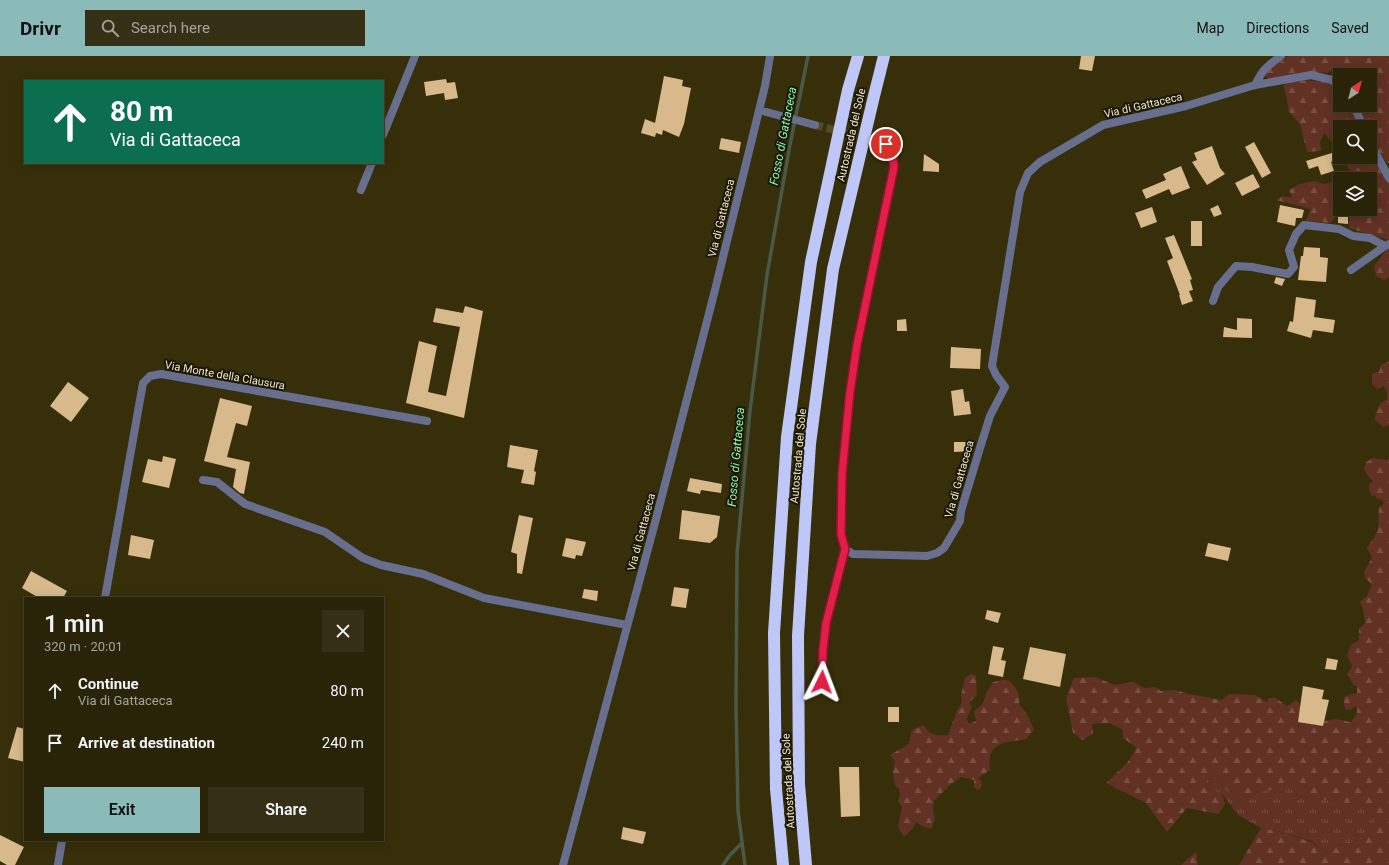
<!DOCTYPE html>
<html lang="en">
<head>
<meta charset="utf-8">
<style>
  :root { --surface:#292307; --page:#352f15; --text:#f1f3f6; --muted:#a5a49b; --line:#454028; --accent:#8bbbb9 }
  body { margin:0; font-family:Roboto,sans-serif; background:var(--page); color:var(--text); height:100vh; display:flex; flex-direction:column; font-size:15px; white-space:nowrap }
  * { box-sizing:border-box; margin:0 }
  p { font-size:13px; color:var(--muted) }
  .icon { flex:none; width:22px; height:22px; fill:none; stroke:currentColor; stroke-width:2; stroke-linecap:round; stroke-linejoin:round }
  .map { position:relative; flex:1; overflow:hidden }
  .drawer { position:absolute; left:24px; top:541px; width:360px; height:244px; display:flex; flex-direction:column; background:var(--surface); border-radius:0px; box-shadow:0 2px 10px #0003,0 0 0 1px var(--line) }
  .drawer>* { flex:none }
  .hud { position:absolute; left:24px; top:24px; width:360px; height:84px; border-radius:0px; box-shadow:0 2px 10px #0003,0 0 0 1px var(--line); background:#0b6e4f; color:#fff; overflow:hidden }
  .needle { width:26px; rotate:36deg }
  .buttons { position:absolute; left:1333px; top:12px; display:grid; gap:8px }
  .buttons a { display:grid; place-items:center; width:44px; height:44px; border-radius:0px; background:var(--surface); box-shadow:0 2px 10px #0003,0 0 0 1px var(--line); font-size:20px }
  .pin { position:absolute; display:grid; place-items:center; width:34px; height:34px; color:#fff; margin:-17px; border:2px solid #fff; border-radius:50%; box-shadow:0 1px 4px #0007 }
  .me { position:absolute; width:44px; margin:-22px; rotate:3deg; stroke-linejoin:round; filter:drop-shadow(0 0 3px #0008) }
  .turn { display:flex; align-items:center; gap:14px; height:84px; padding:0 20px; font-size:18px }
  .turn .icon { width:52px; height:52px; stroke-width:2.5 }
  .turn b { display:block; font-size:28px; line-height:34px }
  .round { display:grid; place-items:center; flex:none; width:42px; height:42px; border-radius:0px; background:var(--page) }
  .headline { display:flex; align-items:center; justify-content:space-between; height:68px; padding:0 20px }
  h1 { font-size:24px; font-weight:600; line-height:30px }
  .primary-button { display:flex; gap:8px; margin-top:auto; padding:8px 20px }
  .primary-button a { flex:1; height:46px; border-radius:0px; background:var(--accent); color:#111; font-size:16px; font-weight:600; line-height:46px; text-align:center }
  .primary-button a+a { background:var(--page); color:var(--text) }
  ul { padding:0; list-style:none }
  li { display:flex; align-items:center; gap:12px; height:52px; padding:0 20px }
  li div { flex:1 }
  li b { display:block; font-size:15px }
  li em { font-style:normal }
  header { display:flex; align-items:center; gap:24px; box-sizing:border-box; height:56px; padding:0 20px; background:var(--accent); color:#111 }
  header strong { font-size:19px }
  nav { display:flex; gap:22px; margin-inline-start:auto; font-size:14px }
  .search { width:280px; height:36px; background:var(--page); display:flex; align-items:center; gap:10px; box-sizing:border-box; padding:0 14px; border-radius:0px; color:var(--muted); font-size:15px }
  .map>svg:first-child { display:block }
  .grass { fill:url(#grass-tufts) }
  .forest { fill:url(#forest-firs) }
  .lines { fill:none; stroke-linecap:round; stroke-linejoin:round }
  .stream { stroke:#485947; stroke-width:3.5 }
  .building { fill:#d7b98c }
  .street-tunnel { stroke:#524a26; stroke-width:8; stroke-dasharray:8 4; stroke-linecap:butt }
  .street { stroke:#686e8e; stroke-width:8 }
  .highway { stroke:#bec7f7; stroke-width:12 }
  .route-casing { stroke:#92132f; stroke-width:10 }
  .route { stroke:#e11d48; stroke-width:7 }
  .labels { text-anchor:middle; stroke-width:4; stroke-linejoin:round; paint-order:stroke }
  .street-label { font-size:11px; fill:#ebe6cc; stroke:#1c1704 }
  .water-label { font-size:12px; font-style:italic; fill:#85fbb8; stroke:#1c1704 }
</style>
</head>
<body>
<header>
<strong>Drivr</strong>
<div class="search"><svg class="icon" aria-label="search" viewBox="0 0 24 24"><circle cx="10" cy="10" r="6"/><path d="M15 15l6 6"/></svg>Search here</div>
<nav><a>Map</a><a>Directions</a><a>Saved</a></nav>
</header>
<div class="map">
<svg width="1389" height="809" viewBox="0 0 1389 809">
  <defs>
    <pattern id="grass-tufts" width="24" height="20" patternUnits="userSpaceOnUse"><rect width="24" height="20" fill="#613123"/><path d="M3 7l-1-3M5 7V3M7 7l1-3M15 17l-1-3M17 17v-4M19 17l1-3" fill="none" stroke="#784f42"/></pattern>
    <pattern id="forest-firs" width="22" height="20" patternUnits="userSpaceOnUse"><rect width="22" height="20" fill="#613123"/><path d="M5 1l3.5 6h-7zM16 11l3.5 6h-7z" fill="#784f42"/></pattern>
  </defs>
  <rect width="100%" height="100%" fill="#372f09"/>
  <path class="grass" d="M 1216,722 L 1229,737 L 1277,733 L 1295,724 L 1298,740 L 1375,751 L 1375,776 L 1365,783 L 1343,787 L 1326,797 L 1312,785 L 1281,776 L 1261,772 L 1238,759 L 1222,738 L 1207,732 L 1206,724 Z"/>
  <path class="forest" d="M 1289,0 L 1389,0 L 1389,109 L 1383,102 L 1389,123 L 1389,184 L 1349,172 L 1350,156 L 1337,158 L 1331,167 L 1306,165 L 1311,153 L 1276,144 L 1282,140 L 1292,142 L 1289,134 L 1300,128 L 1314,125 L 1324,128 L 1340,124 L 1340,153 L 1370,153 L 1370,123 L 1346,123 L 1354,121 L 1342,101 L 1370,101 L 1370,71 L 1340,71 L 1340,97 L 1334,88 L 1324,77 L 1320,86 L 1321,95 L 1307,96 L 1300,68 L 1289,56 L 1286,38 L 1283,29 C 1299,22 1325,23 1340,33 L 1340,49 L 1370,49 L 1370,19 L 1345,19 L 1338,10 L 1328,17 L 1317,16 L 1269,24 L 1265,20 L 1268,14 Z
    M 1389,190 L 1389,222 L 1384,224 L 1376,220 L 1374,210 Z
    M 1389,305 L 1389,369 L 1383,371 L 1375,364 C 1376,354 1378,348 1387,343 L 1387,336 L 1384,330 L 1377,333 L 1372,328 L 1372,318 L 1379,316 L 1381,309 Z
    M 1373,402 L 1387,404 L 1389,402 L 1389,809 L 1239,809 L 1261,772 L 1281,776 L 1312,786 L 1326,797 L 1343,787 L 1365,783 L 1374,776 L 1375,751 L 1298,740 L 1295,725 L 1277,733 L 1237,739 L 1229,737 L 1216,722 L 1206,724 L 1207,732 L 1222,738 L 1225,748 L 1218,758 L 1187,752 L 1167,776 L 1146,747 L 1106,727 L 1127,707 L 1137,692 L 1123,682 L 1122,673 L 1109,667 L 1092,668 L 1093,678 L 1082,684 L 1073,677 L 1066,642 L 1074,622 L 1095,621 L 1115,629 L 1133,626 L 1145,632 L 1155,631 L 1161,635 L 1175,634 L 1189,638 L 1221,644 L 1229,638 L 1255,639 L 1267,646 L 1269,642 L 1276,642 L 1287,650 L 1297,644 L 1302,653 L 1324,665 L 1336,663 L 1351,666 L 1357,657 L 1357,651 L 1354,651 L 1350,654 L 1346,654 L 1344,650 L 1344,641 L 1352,638 L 1357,637 L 1357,630 L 1353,629 L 1350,622 L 1347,619 L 1352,610 L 1347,599 L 1351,589 L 1359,584 L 1359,573 L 1365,567 L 1363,553 L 1360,546 L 1367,540 L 1372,528 L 1366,523 L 1364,516 L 1372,502 L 1367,492 C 1370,487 1378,477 1378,472 C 1379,465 1378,458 1379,451 L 1384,448 L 1382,444 L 1377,443 L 1375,439 L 1372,440 L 1369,435 L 1369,428 L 1373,426 L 1364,414 L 1366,406 Z
    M 971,618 L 976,620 L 977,639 L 969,647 L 972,651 L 967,662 L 969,668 L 976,665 L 974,655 L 982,649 L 987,636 L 993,626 C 997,626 1003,623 1006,624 C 1015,625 1021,641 1019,648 L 1027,658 L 1034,674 L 1026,683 C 1005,687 986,685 990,714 L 978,722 L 982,726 L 981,732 L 977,734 L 974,731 L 974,724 L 961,721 L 951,728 L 934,745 L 933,752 L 935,763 L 931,773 L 924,771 L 916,766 L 913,772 L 904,781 L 898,771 L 902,751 L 898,745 L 900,739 L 899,732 L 896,731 C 893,722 892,715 895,706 L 890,699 L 909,688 L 912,674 L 923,669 C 932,680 934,680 948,679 L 957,655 L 962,646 L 961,639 L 965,622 Z
    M 1196,796 L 1198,809 L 1181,809 Z"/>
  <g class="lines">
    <path class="stream" d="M 723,809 L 730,799 L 742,787
      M 745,809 L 738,755 L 736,650 L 737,498 L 750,355 L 767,219 L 790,89 L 808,0"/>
  </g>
  <path class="building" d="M 1081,0 L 1095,0 L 1092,15 L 1079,13 Z
    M 664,20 L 683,24 L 682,30 L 691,32 L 684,68 L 679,81 L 663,74 L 662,79 L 656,77 L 655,81 L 641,77 L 645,63 L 655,67 Z
    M 446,23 L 447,27 L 455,26 L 458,42 L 445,44 L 444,37 L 426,40 L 424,26 Z
    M 721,82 L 741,86 L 739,97 L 719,93 Z
    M 1254,86 L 1271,117 L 1262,122 L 1245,91 Z
    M 1212,90 L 1220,112 L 1225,118 L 1207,129 L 1192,106 L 1197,104 L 1194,97 Z
    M 1335,96 L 1338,104 L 1331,106 L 1334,115 L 1321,119 L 1318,110 L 1309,113 L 1306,105 Z
    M 924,98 L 939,108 L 939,116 L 923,115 Z
    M 1181,110 L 1190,132 L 1172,139 L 1169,133 L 1146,143 L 1142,134 L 1166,124 L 1163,118 Z
    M 1253,118 L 1260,131 L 1242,140 L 1235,127 Z
    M 1218,149 L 1222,158 L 1214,161 L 1210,153 Z
    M 1280,149 L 1304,154 L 1302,162 L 1296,162 L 1295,170 L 1277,166 Z
    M 1152,151 L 1157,166 L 1141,172 L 1135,157 Z
    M 1338,159 L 1348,159 L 1348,168 L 1338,167 Z
    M 1191,165 L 1202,165 L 1202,190 L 1191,190 Z
    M 1174,179 L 1192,223 L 1190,224 L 1193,234 L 1189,235 L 1193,245 L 1182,249 L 1179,239 L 1180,239 L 1167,205 L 1173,202 L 1165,182 Z
    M 1304,191 L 1320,192 L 1320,201 L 1328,202 L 1326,226 L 1298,224 L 1301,200 L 1303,200 Z
    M 1276,221 L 1285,223 L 1282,230 L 1274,227 Z
    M 1296,241 L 1316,244 L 1314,261 L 1335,264 L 1333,277 L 1313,274 L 1311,282 L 1287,275 L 1290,265 L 1293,266 Z
    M 465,250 L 483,255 L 464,362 L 406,347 L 419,285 L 437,290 L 428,336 L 446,340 L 460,271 L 433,266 L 436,252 L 463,257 Z
    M 1237,262 L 1252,263 L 1252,282 L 1223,281 L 1224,271 L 1237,274 Z
    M 906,263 L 907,275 L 897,275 L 897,264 Z
    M 951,291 L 981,293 L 980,313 L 950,312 Z
    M 68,326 L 89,342 L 71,366 L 50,350 Z
    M 963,333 L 965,346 L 969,345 L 971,358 L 954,360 L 951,335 Z
    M 220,342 L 252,350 L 247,370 L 236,367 L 227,401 L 250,406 L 244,438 L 240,437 L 233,431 L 236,413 L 204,405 Z
    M 954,386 L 974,386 L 973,395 L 954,396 Z
    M 510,389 L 538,394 L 534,415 L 536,416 L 534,429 L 521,427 L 524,414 L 507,411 Z
    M 163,400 L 176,403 L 169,432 L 142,426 L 148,403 L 162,406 Z
    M 690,422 L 722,428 L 721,437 L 701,434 L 700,438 L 687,435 Z
    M 682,454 L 720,460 L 717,481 L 710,487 L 679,483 Z
    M 519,459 L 533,462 L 522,518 L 517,517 L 517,498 L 511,496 Z
    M 131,479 L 154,484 L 150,503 L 128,499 Z
    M 566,482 L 586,486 L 582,500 L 576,499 L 575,503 L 562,500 Z
    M 1208,487 L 1231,492 L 1228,505 L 1205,500 Z
    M 31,515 L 67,535 L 63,542 L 39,542 L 22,532 Z
    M 674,531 L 689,533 L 686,552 L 671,550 Z
    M 584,533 L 598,535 L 597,545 L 582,542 Z
    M 987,554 L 1001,557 L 998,567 L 985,563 Z
    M 993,590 L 1004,592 L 1001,604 L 1006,605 L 1003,621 L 988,618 Z
    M 1030,591 L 1066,598 L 1060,631 L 1023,623 Z
    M 1327,602 L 1338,604 L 1336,614 L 1325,613 Z
    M 1303,630 L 1324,634 L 1322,643 L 1329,644 L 1323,670 L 1298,666 Z
    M 888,651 L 899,651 L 899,666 L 888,666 Z
    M 17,671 L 25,673 L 25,706 L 8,702 Z
    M 839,711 L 859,711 L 860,760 L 841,761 Z
    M 623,771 L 646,776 L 643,788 L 621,783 Z
    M 0,779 L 24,791 L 15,809 L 7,809 L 0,805 Z"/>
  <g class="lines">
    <path class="street-tunnel" d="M 815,69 L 881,86"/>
    <path class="street" d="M 1255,29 C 1263,13 1267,10 1281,0
      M 1354,49 L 1363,71
      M 759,54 L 815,69
      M 383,79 L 415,0
      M 881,86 C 893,91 894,99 894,111 L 857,289 L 850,336 L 842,418 L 841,478 L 845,493 L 853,498 L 927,500 L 937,497 L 944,492 L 960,465 L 961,455 L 980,392 L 990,360 L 1005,331 L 996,319 L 992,310 L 1020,136 L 1028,117 L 1040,106 L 1103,69 L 1186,50 L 1255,29 L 1311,19 L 1332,24 L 1340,31
      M 1370,87 L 1389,122
      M 361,134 L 372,107
      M 1351,214 L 1385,190
      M 1213,245 L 1218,231 L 1236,210 L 1252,211 L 1288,218 L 1294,211 L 1289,194 L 1296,178 L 1304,169 L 1339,173 L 1353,180 L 1370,182 L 1385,190 L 1389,188
      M 203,424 L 217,426 L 245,448 L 325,476 L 363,502 L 381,509 L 423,518 L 484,542 L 627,569
      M 105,542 L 143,327 L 150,320 L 161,318 L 427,365
      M 822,626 L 823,594 L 826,567 L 845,493
      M 58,809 L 62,784
      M 563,809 L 656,463 L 715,234 L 765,30 L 770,0"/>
    <path class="highway" d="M 783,809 L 776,733 L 774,577 L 787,381 L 811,206 L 848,34 L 858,0
      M 806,809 L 799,728 L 798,580 L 810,388 L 833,213 L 874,40 L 884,0"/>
  </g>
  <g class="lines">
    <g class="route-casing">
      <path id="route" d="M 822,626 L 823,594 L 826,567 L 845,493 L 841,478 L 842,418 L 850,336 L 857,289 L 894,111 L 892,95 L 886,88"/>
    </g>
    <use href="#route" class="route"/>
  </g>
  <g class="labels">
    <g class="street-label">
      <text transform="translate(1143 49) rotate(-13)" y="4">Via di Gattaceca</text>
      <text transform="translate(851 79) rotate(-77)" y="4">Autostrada del Sole</text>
      <text transform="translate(721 162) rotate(-76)" y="4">Via di Gattaceca</text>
      <text transform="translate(225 319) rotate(10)" y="4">Via Monte della Clausura</text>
      <text transform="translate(798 400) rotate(-85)" y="4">Autostrada del Sole</text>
      <text transform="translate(959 423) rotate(-74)" y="4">Via di Gattaceca</text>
      <text transform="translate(641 476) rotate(-75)" y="4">Via di Gattaceca</text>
      <text transform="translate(788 725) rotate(-93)" y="4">Autostrada del Sole</text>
    </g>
    <g class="water-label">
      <text transform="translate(783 80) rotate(-79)" y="4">Fosso di Gattaceca</text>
      <text transform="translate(736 401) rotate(-85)" y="4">Fosso di Gattaceca</text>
    </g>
  </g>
</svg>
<div class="buttons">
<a><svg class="needle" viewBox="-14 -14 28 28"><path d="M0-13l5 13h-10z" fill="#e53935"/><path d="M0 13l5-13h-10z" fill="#a5a49b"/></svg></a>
<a><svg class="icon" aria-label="search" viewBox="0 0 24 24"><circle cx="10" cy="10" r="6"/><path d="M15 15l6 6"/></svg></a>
<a><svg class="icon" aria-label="layers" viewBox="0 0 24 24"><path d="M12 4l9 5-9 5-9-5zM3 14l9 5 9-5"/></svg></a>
</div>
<div class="pin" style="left:886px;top:88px;background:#d93025"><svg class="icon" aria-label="arrive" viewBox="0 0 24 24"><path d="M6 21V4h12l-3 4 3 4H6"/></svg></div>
<svg class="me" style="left:822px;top:626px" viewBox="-20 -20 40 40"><path d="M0-17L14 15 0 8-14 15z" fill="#e11d48" stroke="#fff" stroke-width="4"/></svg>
<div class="hud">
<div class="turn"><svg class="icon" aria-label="ahead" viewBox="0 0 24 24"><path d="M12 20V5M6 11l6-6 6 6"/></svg><div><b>80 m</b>Via di Gattaceca</div></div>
</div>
<section class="drawer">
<div class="headline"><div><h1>1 min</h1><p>320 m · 20:01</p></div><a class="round"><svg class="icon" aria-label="close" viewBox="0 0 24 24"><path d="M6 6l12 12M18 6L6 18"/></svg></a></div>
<ul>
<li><svg class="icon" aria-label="ahead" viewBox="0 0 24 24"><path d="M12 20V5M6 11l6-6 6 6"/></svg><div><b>Continue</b><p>Via di Gattaceca</p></div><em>80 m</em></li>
<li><svg class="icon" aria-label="arrive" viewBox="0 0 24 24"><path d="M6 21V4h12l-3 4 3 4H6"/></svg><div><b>Arrive at destination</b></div><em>240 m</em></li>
</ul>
<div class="primary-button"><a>Exit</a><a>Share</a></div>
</section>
</div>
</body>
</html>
